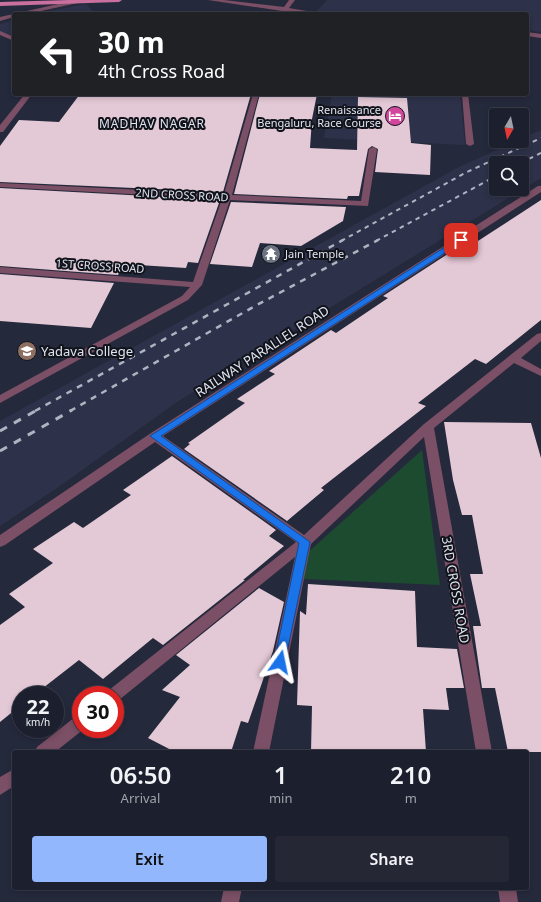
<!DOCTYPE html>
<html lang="en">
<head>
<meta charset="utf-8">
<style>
  :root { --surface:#1c1f2d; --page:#252735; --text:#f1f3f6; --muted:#a0a2aa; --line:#3a3d49; --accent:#92b7fd }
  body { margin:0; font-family:"Noto Sans",sans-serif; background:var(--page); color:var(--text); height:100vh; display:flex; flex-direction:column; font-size:15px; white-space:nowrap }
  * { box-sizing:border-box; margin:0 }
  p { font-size:13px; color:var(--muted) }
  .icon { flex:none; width:22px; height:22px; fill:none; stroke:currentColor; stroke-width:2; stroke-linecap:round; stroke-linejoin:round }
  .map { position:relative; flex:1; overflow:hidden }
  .drawer { position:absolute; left:12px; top:750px; width:517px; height:140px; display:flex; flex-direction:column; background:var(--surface); border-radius:4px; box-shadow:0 2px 6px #0003,0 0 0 1px var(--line) }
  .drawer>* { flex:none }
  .banner { position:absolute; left:12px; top:12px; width:517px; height:84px; border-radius:4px; box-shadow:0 2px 6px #0003,0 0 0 1px var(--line); background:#202124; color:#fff; overflow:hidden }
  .needle { width:26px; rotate:189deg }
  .fabs { position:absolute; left:489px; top:108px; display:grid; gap:8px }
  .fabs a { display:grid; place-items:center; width:40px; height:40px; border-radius:4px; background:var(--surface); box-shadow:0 2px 6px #0003,0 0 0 1px var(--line); font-size:20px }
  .speed { position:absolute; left:12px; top:686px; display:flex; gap:8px; font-size:20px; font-weight:700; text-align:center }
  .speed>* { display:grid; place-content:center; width:52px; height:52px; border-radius:50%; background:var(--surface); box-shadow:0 2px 6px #0003,0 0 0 1px var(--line); line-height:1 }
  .speed small { font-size:10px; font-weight:400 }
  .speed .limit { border:6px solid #d22; background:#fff; color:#111 }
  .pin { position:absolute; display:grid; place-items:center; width:34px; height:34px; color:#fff; margin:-17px; border-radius:8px; box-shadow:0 2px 6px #0006 }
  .me { position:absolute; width:44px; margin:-22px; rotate:12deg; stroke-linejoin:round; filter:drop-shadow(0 0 3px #0008) }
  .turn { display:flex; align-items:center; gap:14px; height:84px; padding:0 20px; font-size:18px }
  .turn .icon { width:52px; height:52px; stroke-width:2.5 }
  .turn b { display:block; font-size:28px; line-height:34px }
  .eta { display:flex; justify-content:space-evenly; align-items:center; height:68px; text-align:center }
  .eta b { font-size:24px; font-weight:600; line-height:28px }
  .primary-button { display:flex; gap:8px; margin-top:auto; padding:8px 20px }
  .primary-button a { flex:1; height:46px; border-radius:4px; background:var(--accent); color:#111; font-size:16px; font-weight:600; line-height:46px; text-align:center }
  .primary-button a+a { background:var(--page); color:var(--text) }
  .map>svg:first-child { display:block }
  .built { fill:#2d324a; fill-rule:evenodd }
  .green { fill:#1c4b30 }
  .building { fill:#e3c8d5 }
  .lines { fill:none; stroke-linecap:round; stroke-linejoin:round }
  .minor { fill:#7b4f65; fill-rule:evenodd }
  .major { fill:#c9709e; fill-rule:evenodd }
  .rail-far2 { stroke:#afb3c1; stroke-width:2; stroke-dasharray:4.5 4.5; stroke-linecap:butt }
  .rail-far1 { stroke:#afb3c1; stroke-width:2.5; stroke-dasharray:6 6; stroke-linecap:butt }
  .rail { stroke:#afb3c1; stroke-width:3; stroke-dasharray:8 8; stroke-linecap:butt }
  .route { fill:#1a73e8; stroke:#114b97 }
  .labels { text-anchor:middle; stroke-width:4; stroke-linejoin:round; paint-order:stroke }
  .far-poi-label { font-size:11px; fill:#e0e4f0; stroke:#11131b; text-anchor:end }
  .far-street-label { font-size:11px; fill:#e0e4f0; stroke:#11131b }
  .far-neighbourhood-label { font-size:12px; letter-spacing:1px; fill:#e0e4f0; stroke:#11131b }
  .poi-label { font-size:13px; fill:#e0e4f0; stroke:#11131b; text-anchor:start }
  .street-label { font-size:13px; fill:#e0e4f0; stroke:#11131b }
</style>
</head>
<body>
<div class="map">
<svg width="541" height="902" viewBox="0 0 541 902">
  <rect width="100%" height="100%" fill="#25293c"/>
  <path class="built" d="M 327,0 L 541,0 L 541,32 L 527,30 L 527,14 L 350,14 L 317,11 Z
    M 86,4 L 96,14 L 34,14 L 42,12 Z
    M 14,20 L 14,37 L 0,32 L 0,24 Z
    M 332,94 L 460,94 L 465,145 L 324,138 Z
    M 541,130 L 541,178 L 177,402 L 57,488 L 0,526 L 0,421 L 457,168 L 516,141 L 522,141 L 522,138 ZM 496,163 L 522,163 L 522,189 L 496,189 Z"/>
  <path class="green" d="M 422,450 L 440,585 L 304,579 L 306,554 Z"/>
  <path class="building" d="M 80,94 L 251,94 L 223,192 L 0,182 L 0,146 L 19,120 L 59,122 Z
    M 260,94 L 317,94 L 312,119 L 310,148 L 357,150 L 358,97 L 407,98 L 411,143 L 431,145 L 430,175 L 375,172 L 378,149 L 372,146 L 368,149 L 359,196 L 348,196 L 347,199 L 234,194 Z
    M 0,188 L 220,200 L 198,263 L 188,262 L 186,268 L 123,264 L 118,275 L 0,266 Z
    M 541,200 L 541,320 L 486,364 L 475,359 L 418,403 L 426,406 L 321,488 L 324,490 L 287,521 L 184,449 L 190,444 L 188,443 L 245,403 L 237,399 L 275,374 L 269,371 L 331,330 L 336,333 L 388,298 L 383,296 L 457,248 L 464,250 Z
    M 231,202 L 346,207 L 343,221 L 301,246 L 260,243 L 252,267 L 210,264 Z
    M 0,274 L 114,283 L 91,328 L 0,321 Z
    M 444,422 L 531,423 L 541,458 L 541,752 L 508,752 L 495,688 L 482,688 L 473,626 L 481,626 L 470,574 L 483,574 L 472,515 L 462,515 L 453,480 Z
    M 172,456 L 276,530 L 269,536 L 284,546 L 243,580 L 245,580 L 163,645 L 153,638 L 103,679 L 79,660 L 34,695 L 21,695 L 21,705 L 0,722 L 0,625 L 25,607 L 9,594 L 53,563 L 33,549 L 74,522 L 83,528 L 131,495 L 123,490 Z
    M 308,584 L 415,591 L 417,647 L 457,649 L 464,688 L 446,688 L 449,710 L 423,709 L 426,752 L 311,752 L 312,706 L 297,705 L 300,611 L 306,615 Z
    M 259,588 L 284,602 L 273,651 L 248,723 L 241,721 L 231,752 L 175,752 L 148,738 L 180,697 L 162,690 L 190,665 L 176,655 Z"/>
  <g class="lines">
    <path class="minor" d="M 76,0 L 78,3 L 27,14 L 14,14 L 14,17 L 0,21 L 0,17 Z
      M 208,0 L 224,0 L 284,7 L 289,0 L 295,0 L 289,8 L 325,14 L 287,11 L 285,14 L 279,14 L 282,11 Z
      M 0,31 L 14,37 L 14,41 L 0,35 Z
      M 527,32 L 541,34 L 541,38 L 527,36 Z
      M 25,94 L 32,94 L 3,132 L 0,132 L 0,125 Z
      M 253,94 L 259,94 L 232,195 L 361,201 L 369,149 L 373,147 L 377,149 L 368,206 L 230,200 L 202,285 L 188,300 L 0,403 L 0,395 L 182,296 L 190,287 L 0,273 L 0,267 L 193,282 L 222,199 L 0,187 L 0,183 L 224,194 Z
      M 462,94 L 468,94 L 474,144 L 470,146 L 466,144 Z
      M 538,186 L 541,186 L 541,192 L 163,436 L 304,535 L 424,424 L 537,334 L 541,333 L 541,341 L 521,358 L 541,369 L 541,376 L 514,363 L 434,428 L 492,752 L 476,752 L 424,437 L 311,544 L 269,752 L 253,752 L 295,557 L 119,700 L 115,701 L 115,695 L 106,695 L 109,690 L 296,542 L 155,442 L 5,545 L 0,547 L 0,535 L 151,433 Z
      M 81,715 L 81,729 L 84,729 L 55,752 L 35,752 L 37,747 L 75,717 Z
      M 14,769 L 14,786 L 0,795 L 0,777 Z
      M 224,888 L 242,888 L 239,902 L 221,902 Z
      M 498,888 L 516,888 L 518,902 L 500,902 Z"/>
    <path class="major" d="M 69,0 L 122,0 L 119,2 L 0,6 L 0,2 Z"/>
    <path class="rail-far2" d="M 521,163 L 541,153
      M 341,241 L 467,172 L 541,138
      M 376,241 L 496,176"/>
    <path class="rail-far1" d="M 35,411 L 343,240
      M 70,411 L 255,306 L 378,240"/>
    <path class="rail" d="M 0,431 L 37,410
      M 0,451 L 72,410"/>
  </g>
  <path class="route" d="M 459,238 L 465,240 L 161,436 L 310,542 L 285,662 L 284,665 L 276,665 L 274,662 L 299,543 L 150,436 Z"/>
  <defs>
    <g id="hotel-disc" transform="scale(1)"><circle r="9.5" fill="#d1479c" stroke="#11131b"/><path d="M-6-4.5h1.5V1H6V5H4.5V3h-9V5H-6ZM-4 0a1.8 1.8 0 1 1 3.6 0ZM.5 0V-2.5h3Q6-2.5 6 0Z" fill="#fff"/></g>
    <g id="temple-disc" transform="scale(1)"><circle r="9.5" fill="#6b7280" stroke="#11131b"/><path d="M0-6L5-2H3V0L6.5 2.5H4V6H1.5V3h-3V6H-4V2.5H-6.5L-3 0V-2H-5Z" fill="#fff"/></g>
    <g id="university-disc" transform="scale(1)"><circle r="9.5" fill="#8d6e63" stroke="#11131b"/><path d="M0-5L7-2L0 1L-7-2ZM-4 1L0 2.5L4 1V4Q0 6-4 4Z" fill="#fff"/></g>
  </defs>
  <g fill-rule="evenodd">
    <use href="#hotel-disc" x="395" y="116"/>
    <use href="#temple-disc" x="271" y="254"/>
    <use href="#university-disc" x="27" y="351"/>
  </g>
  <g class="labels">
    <g class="far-poi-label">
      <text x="381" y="114">Renaissance<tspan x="381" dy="13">Bengaluru, Race Course</tspan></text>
      <text x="285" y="258" text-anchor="start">Jain Temple</text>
    </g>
    <g class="far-street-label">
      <text transform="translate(182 195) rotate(3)" y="4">2ND CROSS ROAD</text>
      <text transform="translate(100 266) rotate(4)" y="4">1ST CROSS ROAD</text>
    </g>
    <g class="far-neighbourhood-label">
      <text x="152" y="128">MADHAV NAGAR</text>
    </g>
    <g class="poi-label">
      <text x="41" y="356">Yadava College</text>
    </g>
    <g class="street-label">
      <text transform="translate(262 351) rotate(-33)" y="5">RAILWAY PARALLEL ROAD</text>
      <text transform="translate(456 590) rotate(80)" y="5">3RD CROSS ROAD</text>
    </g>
  </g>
</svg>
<div class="fabs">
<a><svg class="needle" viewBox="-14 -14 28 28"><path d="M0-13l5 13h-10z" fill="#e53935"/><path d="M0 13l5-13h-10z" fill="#a0a2aa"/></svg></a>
<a><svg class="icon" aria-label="search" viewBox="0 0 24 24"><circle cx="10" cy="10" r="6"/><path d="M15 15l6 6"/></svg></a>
</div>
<div class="speed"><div>22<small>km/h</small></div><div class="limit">30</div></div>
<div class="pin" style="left:461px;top:240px;background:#d93025"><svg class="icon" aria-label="arrive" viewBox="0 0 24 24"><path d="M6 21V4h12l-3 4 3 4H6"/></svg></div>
<svg class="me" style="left:280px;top:662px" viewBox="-20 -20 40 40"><path d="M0-17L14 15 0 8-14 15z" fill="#1a73e8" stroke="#fff" stroke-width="4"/></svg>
<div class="banner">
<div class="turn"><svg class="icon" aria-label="left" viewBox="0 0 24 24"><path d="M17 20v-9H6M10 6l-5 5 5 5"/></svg><div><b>30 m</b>4th Cross Road</div></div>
</div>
<section class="drawer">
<div class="eta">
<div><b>06:50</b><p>Arrival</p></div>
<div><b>1</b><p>min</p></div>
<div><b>210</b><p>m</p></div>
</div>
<div class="primary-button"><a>Exit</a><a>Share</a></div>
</section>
</div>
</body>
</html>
